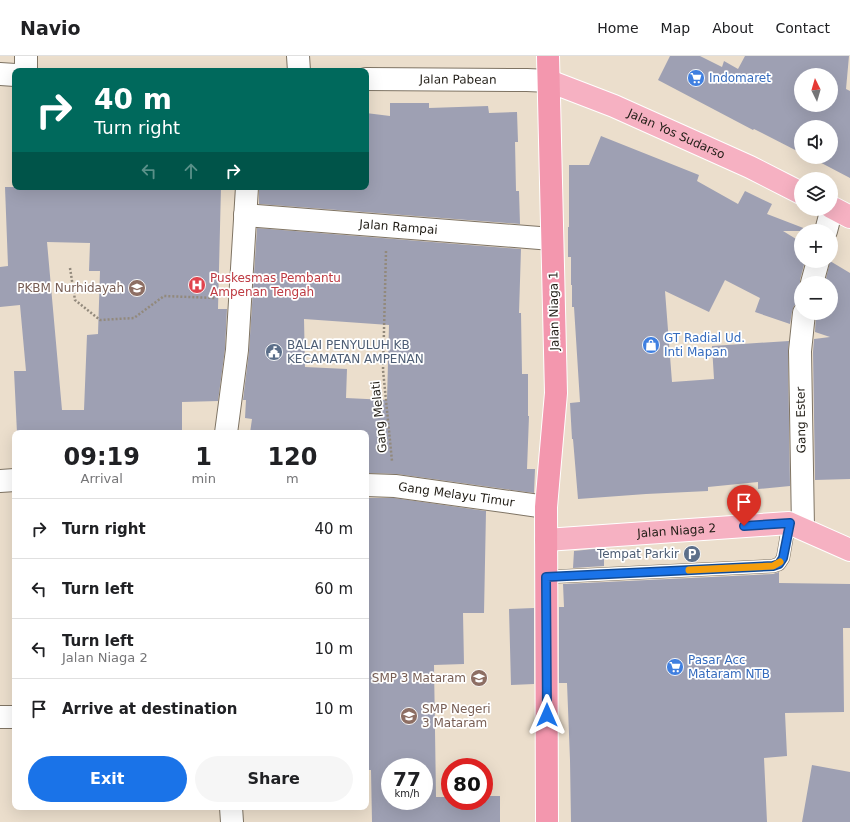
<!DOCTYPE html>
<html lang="en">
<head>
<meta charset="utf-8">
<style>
  :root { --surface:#fff; --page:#f6f6f6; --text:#202124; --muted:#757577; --line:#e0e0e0; --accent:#1a73e8 }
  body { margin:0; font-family:"DejaVu Sans",sans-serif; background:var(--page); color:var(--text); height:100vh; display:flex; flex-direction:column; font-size:15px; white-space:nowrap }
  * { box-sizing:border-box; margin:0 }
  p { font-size:13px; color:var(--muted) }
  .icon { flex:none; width:22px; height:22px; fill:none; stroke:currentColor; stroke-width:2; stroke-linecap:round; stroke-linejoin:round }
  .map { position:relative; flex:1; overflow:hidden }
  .details { position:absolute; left:12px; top:374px; width:357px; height:380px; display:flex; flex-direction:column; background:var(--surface); border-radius:8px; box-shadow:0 4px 16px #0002 }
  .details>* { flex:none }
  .hud { position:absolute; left:12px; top:12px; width:357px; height:122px; border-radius:8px; box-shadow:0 4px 16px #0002; background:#00695c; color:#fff; overflow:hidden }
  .needle { width:26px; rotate:355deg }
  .controls { position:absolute; left:794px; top:12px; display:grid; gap:8px }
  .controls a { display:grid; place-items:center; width:44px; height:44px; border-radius:50%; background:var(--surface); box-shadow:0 4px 16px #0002; font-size:20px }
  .speed { position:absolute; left:381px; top:702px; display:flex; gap:8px; font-size:20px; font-weight:700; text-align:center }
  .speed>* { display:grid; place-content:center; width:52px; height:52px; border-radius:50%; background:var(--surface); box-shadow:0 4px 16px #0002; line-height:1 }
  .speed small { font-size:10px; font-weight:400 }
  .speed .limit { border:6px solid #d22; background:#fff; color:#111 }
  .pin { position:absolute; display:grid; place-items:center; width:34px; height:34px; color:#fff; margin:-41px -17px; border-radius:50% 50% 50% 0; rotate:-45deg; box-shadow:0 0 4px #0007 }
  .pin .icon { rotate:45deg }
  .me { position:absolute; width:44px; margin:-22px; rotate:0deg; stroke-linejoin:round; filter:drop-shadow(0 0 3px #0008) }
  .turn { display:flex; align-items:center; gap:14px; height:84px; padding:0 16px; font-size:18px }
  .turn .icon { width:52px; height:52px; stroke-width:2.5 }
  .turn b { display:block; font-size:28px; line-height:34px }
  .lanes { display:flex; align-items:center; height:38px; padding:0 16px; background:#0003; justify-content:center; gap:20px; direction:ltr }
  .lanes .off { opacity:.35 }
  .eta { display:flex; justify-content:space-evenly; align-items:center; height:68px; text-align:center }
  .eta b { font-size:24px; font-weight:800; line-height:28px }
  .action { display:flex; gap:8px; margin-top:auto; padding:8px 16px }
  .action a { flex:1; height:46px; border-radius:24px; background:var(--accent); color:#fff; font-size:16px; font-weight:800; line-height:46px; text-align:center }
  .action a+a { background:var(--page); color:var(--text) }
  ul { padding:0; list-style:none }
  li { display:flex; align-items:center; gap:12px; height:60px; padding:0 16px; border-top:1px solid var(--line) }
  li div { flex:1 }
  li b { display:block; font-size:15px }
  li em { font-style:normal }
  header { display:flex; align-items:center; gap:24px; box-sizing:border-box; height:56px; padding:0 20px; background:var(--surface); border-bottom:1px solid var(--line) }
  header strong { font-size:19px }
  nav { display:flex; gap:22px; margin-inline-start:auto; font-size:14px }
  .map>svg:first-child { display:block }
  .building { fill:#9ea0b3; fill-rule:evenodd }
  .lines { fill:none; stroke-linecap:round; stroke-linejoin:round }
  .service-casing { stroke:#7f7464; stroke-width:14 }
  .minor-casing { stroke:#7f7464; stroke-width:24 }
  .primary-casing { stroke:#fff; stroke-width:24 }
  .trunk-casing { stroke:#fff; stroke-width:24 }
  .path { stroke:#92897c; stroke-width:2.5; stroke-dasharray:2 2; stroke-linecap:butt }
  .service { stroke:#fff; stroke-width:13 }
  .minor { stroke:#fff; stroke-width:22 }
  .primary { stroke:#f6b1c2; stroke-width:22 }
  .trunk { stroke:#f397ae; stroke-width:22 }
  .route-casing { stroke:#114b97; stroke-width:10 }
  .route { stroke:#1a73e8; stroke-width:7 }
  .slow { stroke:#f59e0b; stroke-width:7 }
  .labels { text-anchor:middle; stroke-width:3.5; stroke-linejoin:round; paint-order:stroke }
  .shop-label { font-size:12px; fill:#366cbe; stroke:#fff; text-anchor:start }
  .street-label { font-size:12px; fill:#221e17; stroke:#fff }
  .health-label { font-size:12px; fill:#be3a42; stroke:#fff; text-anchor:start }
  .education-label { font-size:12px; fill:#785e54; stroke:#fff; text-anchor:end }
  .service-label { font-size:12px; fill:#4e5e75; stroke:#fff; text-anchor:start }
</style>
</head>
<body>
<header>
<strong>Navio</strong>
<nav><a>Home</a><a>Map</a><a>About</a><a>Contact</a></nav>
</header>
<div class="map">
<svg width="850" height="766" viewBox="0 0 850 766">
  <rect width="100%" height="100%" fill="#ebdecc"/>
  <path class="building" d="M 670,0 L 700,0 L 722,11 L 724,5 L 738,13 L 745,0 L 849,0 L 846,33 L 850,35 L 850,122 L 810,101 L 831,101 L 831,71 L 801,71 L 801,97 L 754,73 L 753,74 L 658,24 ZM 801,19 L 831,19 L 831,49 L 801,49 Z
    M 390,47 L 429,47 L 429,52 L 488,50 L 489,57 L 517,56 L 518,86 L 515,86 L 516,135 L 519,135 L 520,168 L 259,148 L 259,131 L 366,131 L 366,57 L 390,60 Z
    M 601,80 L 699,119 L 697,125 L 738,148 L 745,135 L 772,148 L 767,158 L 806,173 L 806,175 L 783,175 L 801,186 L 801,205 L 805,205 L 800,224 L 801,245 L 799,246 L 794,250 L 792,256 L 790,268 L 755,256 L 760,242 L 725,224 L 709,256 L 665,235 L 672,326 L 714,323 L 712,290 L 789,285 L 788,295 L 790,430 L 758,433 L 758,426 L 708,431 L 708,435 L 646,438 L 578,443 L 573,383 L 572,383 L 570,347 L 580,346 L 574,251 L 572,251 L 572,229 L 571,229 L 571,201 L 568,201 L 568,171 L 569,171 L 569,109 L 589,109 Z
    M 5,131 L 221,131 L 218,253 L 227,253 L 225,293 L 218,345 L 182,346 L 182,377 L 17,377 L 14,315 L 26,315 L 20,249 L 0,251 L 0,211 L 8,210 ZM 47,186 L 90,187 L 89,215 L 100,215 L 98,278 L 87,279 L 84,354 L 62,354 Z
    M 257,172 L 521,193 L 519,257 L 521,257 L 522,318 L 528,318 L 528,360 L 529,360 L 527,413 L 535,413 L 534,437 L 397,418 L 366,417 L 366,377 L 250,377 L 252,363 L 245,362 L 246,344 L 243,344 L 249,295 ZM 304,263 L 389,269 L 387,344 L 346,342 L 347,313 L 305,311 Z
    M 830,205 L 850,217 L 850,423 L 815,424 L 813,296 L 814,283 L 830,281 L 815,276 L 816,257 L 831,257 L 831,227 L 825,227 Z
    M 366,442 L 394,442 L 486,455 L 484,557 L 463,557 L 464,608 L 434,609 L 436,741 L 450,741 L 450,745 L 484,745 L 484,740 L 500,740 L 500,766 L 372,766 L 371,714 L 366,714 ZM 390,711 L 424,711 L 424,745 L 390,745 Z
    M 604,492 L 604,510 L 573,512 L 574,495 Z
    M 779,516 L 779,527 L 850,528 L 850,572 L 843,572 L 844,656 L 785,657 L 787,700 L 764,702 L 767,766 L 571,766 L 570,704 L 567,627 L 559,627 L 559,551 L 564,551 L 563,528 L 773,518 Z
    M 534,552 L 534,628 L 511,629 L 509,553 Z
    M 812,709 L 850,716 L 850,766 L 802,766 Z"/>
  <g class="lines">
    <g class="service-casing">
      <path id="service" d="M 546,521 L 773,510 L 779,508 L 783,502 L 789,467"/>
    </g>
    <g class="minor-casing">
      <g id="minor">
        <path d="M 26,0 L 26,15"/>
        <path d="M 298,0 L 299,15"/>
        <path d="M 0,18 L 15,19"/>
        <path id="s1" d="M 366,23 L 527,24 L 549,25"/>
        <path id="s2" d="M 245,159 L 552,183"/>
        <path d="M 826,175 L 832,152"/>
        <path d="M 812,227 L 818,205"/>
        <path d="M 226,377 L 237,294 L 247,131"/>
        <path d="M 0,425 L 15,424"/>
        <path id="s3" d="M 366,429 L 395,430 L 546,451"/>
        <path d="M 803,472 L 800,295 L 804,257"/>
        <path d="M 0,661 L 15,661"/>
        <path d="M 231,751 L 232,766"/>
      </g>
    </g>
    <g class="primary-casing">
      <g id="primary">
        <path id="s4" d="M 549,25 L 614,50 L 750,111 L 801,137"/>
        <path d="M 831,151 L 850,161"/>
        <path id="s5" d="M 546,484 L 789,467 L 850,494"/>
      </g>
    </g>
    <g class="trunk-casing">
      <path id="trunk" d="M 547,766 L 546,451 L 556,337 L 548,0"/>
    </g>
    <path class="path" d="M 386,195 L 383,314 L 392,405
      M 70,212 L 75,244 L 100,264 L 134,262 L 164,240 L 215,242"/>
    <use href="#service" class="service"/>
    <use href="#minor" class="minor"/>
    <use href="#primary" class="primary"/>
    <use href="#trunk" class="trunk"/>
  </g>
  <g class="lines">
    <g class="route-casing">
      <path id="route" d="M 547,659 L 546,521 L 773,510 L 779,508 L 783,502 L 790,467 L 744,470"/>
    </g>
    <use href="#route" class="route"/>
    <path class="slow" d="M 689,514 L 773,510 L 780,506"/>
  </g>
  <defs>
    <g id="supermarket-disc" transform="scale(0.9)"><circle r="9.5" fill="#3f7fe0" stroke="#fff"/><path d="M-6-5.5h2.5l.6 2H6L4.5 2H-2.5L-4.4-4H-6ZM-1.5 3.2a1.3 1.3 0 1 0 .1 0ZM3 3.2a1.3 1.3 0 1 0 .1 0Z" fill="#fff"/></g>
    <g id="hospital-disc" transform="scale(0.9)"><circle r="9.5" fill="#e0444e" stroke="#fff"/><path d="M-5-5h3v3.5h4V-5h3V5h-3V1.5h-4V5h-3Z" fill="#fff"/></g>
    <g id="school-disc" transform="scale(0.9)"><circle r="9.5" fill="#8d6e63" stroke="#fff"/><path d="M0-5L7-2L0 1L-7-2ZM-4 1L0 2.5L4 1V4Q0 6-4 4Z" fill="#fff"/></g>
    <g id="shop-disc" transform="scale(0.9)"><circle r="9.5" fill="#3f7fe0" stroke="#fff"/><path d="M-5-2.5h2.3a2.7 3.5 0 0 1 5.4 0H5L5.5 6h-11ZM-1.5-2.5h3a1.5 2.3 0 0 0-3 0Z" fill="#fff"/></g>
    <g id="civic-disc" transform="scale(0.9)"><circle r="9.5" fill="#5c6f8a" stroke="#fff"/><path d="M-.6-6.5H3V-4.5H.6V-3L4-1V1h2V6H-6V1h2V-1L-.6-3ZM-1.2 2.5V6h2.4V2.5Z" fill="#fff"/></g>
    <g id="parking-disc" transform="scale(0.9)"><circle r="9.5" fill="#5c6f8a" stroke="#fff"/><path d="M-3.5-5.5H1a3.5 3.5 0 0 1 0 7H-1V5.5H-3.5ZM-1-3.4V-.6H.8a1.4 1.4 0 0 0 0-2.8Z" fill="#fff"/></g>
  </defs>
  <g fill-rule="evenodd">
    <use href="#supermarket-disc" x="696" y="22"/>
    <use href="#hospital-disc" x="197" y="229"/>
    <use href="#school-disc" x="137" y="232"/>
    <use href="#shop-disc" x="651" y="289"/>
    <use href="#civic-disc" x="274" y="296"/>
    <use href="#parking-disc" x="692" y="498"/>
    <use href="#supermarket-disc" x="675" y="611"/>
    <use href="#school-disc" x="479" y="622"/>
    <use href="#school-disc" x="409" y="660"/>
  </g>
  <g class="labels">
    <g class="shop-label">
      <text x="709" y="26">Indomaret</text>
      <text x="664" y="286">GT Radial Ud.<tspan x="664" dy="14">Inti Mapan</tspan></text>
      <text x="688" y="608">Pasar Acc<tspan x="688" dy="14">Mataram NTB</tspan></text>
    </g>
    <g class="street-label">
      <text dy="4" stroke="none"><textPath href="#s1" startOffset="92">Jalan Pabean</textPath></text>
      <text dy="4" stroke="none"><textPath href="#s4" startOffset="138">Jalan Yos Sudarso</textPath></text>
      <text dy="4" stroke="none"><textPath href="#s2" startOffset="154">Jalan Rampai</textPath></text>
      <text transform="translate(554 255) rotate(-91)" y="4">Jalan Niaga 1</text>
      <text transform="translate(379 361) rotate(-96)" y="4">Gang Melati</text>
      <text transform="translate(801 364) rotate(-91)" y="4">Gang Ester</text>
      <text dy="4" stroke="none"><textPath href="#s3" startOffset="91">Gang Melayu Timur</textPath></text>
      <text dy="4" stroke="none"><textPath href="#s5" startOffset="131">Jalan Niaga 2</textPath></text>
    </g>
    <g class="health-label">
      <text x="210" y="226">Puskesmas Pembantu<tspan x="210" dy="14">Ampenan Tengah</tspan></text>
    </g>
    <g class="education-label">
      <text x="124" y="236">PKBM Nurhidayah</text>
      <text x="466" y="626">SMP 3 Mataram</text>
      <text x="422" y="657" text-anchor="start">SMP Negeri<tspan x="422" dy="14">3 Mataram</tspan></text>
    </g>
    <g class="service-label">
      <text x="287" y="293">BALAI PENYULUH KB<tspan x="287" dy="14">KECAMATAN AMPENAN</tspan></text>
      <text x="679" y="502" text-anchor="end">Tempat Parkir</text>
    </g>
  </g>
</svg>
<div class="controls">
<a><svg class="needle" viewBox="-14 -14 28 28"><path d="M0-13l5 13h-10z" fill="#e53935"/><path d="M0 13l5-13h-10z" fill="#757577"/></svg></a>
<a><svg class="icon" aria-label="sound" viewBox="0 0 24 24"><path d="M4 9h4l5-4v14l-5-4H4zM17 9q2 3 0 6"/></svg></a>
<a><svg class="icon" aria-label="layers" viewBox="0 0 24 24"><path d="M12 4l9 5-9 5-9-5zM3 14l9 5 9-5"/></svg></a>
<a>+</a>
<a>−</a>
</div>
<div class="speed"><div>77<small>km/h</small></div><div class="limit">80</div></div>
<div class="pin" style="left:744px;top:470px;background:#d93025"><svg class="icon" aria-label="arrive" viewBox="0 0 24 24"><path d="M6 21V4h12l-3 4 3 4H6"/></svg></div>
<svg class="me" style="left:547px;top:659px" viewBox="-20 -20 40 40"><path d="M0-17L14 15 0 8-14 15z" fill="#1a73e8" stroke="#fff" stroke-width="4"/></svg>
<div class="hud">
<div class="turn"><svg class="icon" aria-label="right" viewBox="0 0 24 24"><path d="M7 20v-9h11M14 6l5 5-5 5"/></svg><div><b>40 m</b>Turn right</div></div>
<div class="lanes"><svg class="icon off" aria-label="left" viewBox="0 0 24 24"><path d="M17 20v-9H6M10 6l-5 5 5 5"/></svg><svg class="icon off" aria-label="ahead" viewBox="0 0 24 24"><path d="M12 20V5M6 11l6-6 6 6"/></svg><svg class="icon" aria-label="right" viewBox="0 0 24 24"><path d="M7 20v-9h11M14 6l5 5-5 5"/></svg></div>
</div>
<section class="details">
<div class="eta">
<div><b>09:19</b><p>Arrival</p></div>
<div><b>1</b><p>min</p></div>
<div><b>120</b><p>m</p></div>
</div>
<ul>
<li><svg class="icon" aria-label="right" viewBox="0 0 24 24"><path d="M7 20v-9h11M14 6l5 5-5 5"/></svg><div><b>Turn right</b></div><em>40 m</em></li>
<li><svg class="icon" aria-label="left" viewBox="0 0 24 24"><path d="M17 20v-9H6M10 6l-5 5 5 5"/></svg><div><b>Turn left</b></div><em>60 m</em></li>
<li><svg class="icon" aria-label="left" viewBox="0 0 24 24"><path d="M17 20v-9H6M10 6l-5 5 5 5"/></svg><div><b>Turn left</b><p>Jalan Niaga 2</p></div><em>10 m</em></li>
<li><svg class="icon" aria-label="arrive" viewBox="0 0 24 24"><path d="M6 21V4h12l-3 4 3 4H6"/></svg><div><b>Arrive at destination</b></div><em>10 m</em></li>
</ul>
<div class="action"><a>Exit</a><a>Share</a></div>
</section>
</div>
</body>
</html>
